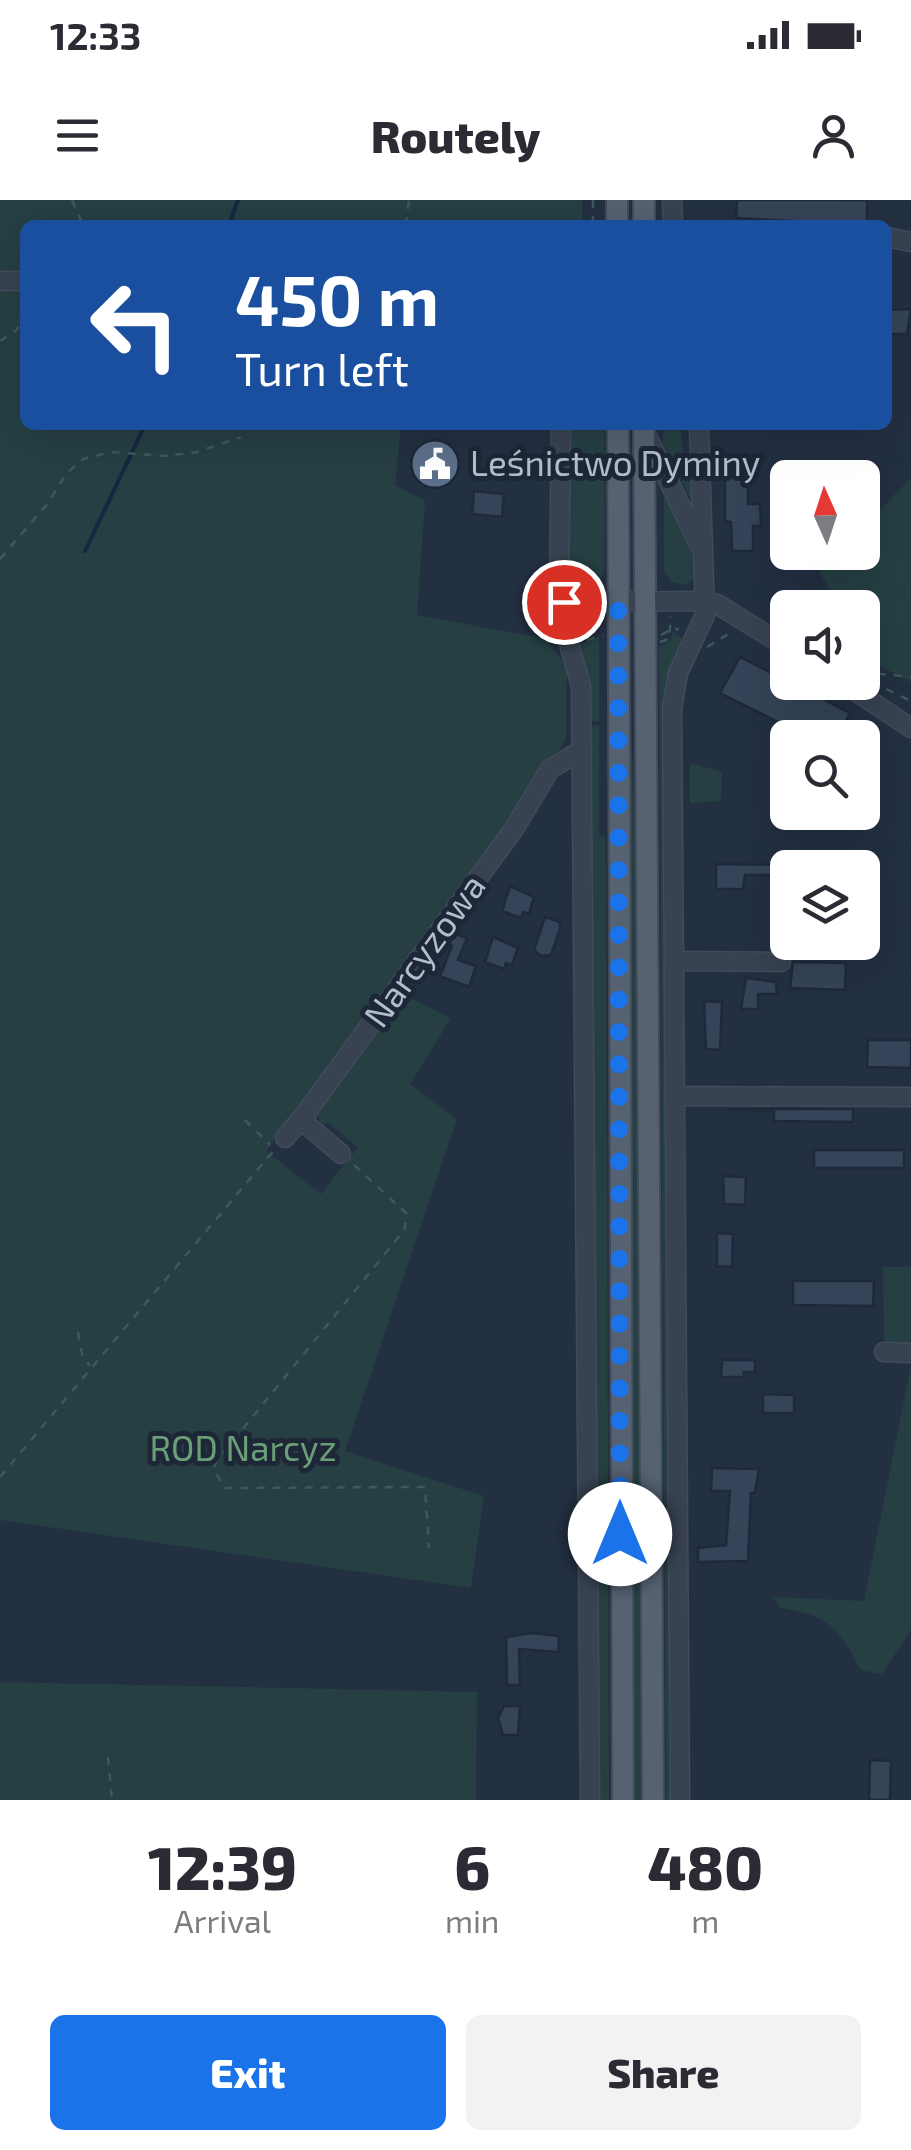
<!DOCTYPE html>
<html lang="en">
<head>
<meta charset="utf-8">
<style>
  :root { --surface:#fff; --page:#f2f2f3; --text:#2b2b33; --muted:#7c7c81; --accent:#1a73e8 }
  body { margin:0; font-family:"Exo 2",sans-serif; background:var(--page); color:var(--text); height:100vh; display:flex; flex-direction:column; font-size:38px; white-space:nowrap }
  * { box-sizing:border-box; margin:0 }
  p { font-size:32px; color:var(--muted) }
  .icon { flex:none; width:55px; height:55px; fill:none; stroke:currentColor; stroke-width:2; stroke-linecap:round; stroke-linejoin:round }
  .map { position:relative; height:1600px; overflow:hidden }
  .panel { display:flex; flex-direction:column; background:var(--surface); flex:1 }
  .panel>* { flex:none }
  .banner { position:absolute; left:20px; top:20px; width:872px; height:210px; border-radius:15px; box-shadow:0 10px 40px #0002; background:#1a4fa0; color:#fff; overflow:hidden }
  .needle { width:65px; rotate:357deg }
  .tools { position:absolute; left:770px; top:260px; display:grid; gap:20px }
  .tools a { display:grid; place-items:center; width:110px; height:110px; border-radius:15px; background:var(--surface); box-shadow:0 10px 40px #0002; font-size:50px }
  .pin { position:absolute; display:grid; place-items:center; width:85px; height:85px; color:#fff; margin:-42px; border:5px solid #fff; border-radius:50%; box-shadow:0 2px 10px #0007 }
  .me { position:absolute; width:110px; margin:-55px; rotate:0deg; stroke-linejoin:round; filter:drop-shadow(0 0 8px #0008) }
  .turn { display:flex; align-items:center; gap:35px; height:210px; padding:0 50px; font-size:45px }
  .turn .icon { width:130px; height:130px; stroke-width:2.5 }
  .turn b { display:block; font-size:70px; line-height:85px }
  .eta { display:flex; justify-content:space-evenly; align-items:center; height:170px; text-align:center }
  .eta b { font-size:60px; font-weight:800; line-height:70px }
  .button { display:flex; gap:20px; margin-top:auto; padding:20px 50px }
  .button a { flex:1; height:115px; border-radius:15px; background:var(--accent); color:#fff; font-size:40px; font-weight:800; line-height:115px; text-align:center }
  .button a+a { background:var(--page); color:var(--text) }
  .status { display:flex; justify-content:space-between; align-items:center; height:70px; padding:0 50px; background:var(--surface); direction:ltr }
  .status svg { height:28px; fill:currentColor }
  header { display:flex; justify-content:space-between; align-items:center; height:130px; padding:0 50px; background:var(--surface); font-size:45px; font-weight:800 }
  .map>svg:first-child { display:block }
  .green { fill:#253f43 }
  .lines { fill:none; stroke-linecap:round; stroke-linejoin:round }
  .stream { stroke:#152741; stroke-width:4 }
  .building { fill:#354458; stroke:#1f2939; stroke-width:2.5 }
  .minor-casing { stroke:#414b5b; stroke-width:21 }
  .major-casing { stroke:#414b5b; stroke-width:24 }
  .path { stroke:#3f585a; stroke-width:2.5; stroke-dasharray:8 8; stroke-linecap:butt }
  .minor { stroke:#384251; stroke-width:18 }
  .major { stroke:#566171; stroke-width:20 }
  .route { stroke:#1a73e8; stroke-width:18; stroke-dasharray:0 32.4 }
  .labels { text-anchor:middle; stroke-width:10; stroke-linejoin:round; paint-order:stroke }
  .poi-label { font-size:35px; fill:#b4bdcc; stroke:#1d2737; text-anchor:start }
  .street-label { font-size:35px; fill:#b4bdcc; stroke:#1d2737 }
  .park-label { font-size:35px; fill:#6a9e76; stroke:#1d2737 }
</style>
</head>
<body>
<div class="status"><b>12:33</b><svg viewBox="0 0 49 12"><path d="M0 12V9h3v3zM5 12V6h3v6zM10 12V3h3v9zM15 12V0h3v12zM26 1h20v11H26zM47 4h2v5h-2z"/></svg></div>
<header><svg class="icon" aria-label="menu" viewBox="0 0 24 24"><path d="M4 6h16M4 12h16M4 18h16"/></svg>Routely<svg class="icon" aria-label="person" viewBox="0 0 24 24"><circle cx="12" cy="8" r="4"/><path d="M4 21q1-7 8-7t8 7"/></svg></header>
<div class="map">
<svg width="911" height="1600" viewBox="0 0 911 1600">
  <rect width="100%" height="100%" fill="#233042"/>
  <path class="green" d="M 0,0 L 582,0 L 582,25 L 25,25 L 25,225 L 401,225 L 395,285 L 425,301 L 417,415 L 547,439 L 567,468 L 566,540 L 266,951 L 321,994 L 358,947 L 327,922 L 322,926 L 317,915 L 400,793 L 451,818 L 410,884 L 457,919 L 345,1251 L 484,1296 L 471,1388 L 0,1320 Z
    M 570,225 L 605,225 L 604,372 L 597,385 L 588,390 L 573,387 L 567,376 Z
    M 663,225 L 681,225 L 683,258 L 694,263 L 697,312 L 663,243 Z
    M 911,278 L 911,482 C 869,461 862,457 862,408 L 841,407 L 819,372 L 838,353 L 862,352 L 863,327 Z
    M 664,291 L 697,351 L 692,353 L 693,378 L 686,385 L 672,382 L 664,372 Z
    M 673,432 L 685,441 L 677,460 L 673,1600 L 666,1600 L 659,448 L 671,440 Z
    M 599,437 L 599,521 L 587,521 L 587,475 L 577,445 Z
    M 628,444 L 637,681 L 645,1600 L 631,1600 Z
    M 599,525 L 599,636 L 605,637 L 606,668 L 609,1600 L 597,1600 L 587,526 Z
    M 690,563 L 722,572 L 721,601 L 690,603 Z
    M 883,1067 L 911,1067 L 911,1149 L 884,1149 Z
    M 911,1166 L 911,1430 L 882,1474 L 861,1470 C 837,1426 831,1417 781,1408 L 772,1397 L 864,1401 Z
    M 0,1482 L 477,1492 L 476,1600 L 0,1600 Z"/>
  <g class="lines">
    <path class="stream" d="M 229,25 L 238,0
      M 85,351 L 145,225"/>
  </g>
  <path class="building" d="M 737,0 L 867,0 L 867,25 L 736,18 Z
    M 911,109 L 907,134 L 888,134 L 888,110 Z
    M 437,248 L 449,249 L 447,275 L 420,273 L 422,253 L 437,254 Z
    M 725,255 L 748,255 L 748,304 L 760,304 L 761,326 L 753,326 L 753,351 L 732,351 L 731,322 L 725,321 Z
    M 474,291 L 504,294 L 502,317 L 472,314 Z
    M 740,457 L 850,513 L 837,538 L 810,538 L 720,493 Z
    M 862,576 L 879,576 L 878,608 L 862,608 Z
    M 716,664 L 791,665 L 791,668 L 788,675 L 745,675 L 743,689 L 716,689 Z
    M 510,686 L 534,697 L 529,714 L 523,712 L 521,718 L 502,711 Z
    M 545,717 L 560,722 L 560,729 L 551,755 L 541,756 L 534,750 Z
    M 453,733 L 467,738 L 458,760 L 476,766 L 469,787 L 440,776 L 452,746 L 446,743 Z
    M 493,737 L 518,748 L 512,765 L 506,763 L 504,769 L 485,762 Z
    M 793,762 L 846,763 L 845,790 L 790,788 Z
    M 746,778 L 776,782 L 777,794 L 758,794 L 758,809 L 741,809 Z
    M 704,801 L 722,802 L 720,850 L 706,849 Z
    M 868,840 L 911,840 L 911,868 L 867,867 Z
    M 729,909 L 853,909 L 853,922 L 774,921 L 774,911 Z
    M 814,950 L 904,950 L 904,968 L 814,968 Z
    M 723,976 L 746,977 L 745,1005 L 724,1004 Z
    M 717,1033 L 733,1034 L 732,1067 L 717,1066 Z
    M 793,1081 L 874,1081 L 873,1106 L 793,1105 Z
    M 722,1160 L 755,1160 L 755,1172 L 744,1172 L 744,1177 L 721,1177 Z
    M 763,1194 L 794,1195 L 794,1213 L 763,1213 Z
    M 712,1268 L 759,1269 L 755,1293 L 751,1293 L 748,1361 L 698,1362 L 698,1348 L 726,1345 L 730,1291 L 711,1291 Z
    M 532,1433 L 559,1436 L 558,1452 L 519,1449 L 520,1485 L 507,1485 L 506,1437 Z
    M 504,1506 L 520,1506 L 518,1535 L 503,1535 L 498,1518 Z
    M 870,1560 L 891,1561 L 890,1600 L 869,1600 Z"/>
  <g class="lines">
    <g class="minor-casing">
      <path id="minor" d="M 672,0 L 673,25
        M 888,37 L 911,42
        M 0,81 L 25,81
        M 561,225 L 559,387 L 564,402 L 559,409 L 581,486 L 590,1600
        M 645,232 L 701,348
        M 564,402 L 703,401 L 717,404 L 788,448
        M 842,482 L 911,528
        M 681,761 L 781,762
        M 674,896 L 911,897
        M 285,938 L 305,914
        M 341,954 L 307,925 L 305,914 L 514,629 L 550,569 L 582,550
        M 884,1152 L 911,1153
        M 680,1600 L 672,509 L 678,473 L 705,415 L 699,225"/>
    </g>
    <g class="major-casing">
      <path id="major" d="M 617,0 L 617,25
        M 644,0 L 644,25
        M 618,225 L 623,1600
        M 644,225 L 653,1600"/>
    </g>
    <path class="path" d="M 72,0 L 83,25
      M 593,0 L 593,25
      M 406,25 L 409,0
      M 0,141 L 17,130 L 25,107
      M 0,359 L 48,303 L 66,274 L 83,259 L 111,252 L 164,256 L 197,252 L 241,237
      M 661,435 L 674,428 L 679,430
      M 587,440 L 603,435
      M 660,442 L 669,439 L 671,416
      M 707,447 L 730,433
      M 862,472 L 911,477
      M 872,482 L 911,501
      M 245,920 L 270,945
      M 354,965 L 406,1013 L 405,1029 L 216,1262 L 214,1270 L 225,1288 L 425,1287 L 429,1348
      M 78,1132 L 82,1154 L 90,1166
      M 0,1277 L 275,949
      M 108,1557 L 112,1600"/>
    <use href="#minor" class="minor"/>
    <use href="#major" class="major"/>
  </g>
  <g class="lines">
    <path class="route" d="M 564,402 L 618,400 L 620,1334"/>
  </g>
  <defs>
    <g id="civic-disc" transform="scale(2.5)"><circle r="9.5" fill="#5c6f8a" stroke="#1d2737"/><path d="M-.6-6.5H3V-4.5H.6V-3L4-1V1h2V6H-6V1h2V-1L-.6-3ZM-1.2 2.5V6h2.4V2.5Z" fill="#fff"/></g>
  </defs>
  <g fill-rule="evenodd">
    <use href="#civic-disc" x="435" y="264"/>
  </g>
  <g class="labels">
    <g class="poi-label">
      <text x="470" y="276">Leśnictwo Dyminy</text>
    </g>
    <g class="street-label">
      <text transform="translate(425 751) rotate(-54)" y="12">Narcyzowa</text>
    </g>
    <g class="park-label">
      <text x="243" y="1261">ROD Narcyz</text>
    </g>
  </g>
</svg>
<div class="tools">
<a><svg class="needle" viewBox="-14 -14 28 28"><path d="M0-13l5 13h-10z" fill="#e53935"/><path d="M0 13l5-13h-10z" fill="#7c7c81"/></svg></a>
<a><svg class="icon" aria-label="sound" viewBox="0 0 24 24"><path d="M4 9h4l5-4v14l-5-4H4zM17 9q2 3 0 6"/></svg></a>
<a><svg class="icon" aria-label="search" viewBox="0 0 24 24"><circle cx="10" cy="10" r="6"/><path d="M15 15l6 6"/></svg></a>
<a><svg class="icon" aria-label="layers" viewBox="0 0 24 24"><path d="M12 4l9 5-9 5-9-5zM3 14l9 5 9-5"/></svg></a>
</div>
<div class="pin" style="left:564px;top:402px;background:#d93025"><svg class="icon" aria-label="arrive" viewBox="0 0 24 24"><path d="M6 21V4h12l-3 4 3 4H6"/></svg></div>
<svg class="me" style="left:620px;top:1334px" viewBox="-20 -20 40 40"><circle r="19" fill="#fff"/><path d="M0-13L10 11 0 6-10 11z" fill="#1a73e8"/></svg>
<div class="banner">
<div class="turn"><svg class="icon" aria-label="left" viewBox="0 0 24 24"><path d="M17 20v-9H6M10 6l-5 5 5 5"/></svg><div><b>450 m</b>Turn left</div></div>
</div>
</div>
<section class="panel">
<div class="eta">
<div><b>12:39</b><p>Arrival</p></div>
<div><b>6</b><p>min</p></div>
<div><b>480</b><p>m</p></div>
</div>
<div class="button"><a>Exit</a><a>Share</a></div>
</section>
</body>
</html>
